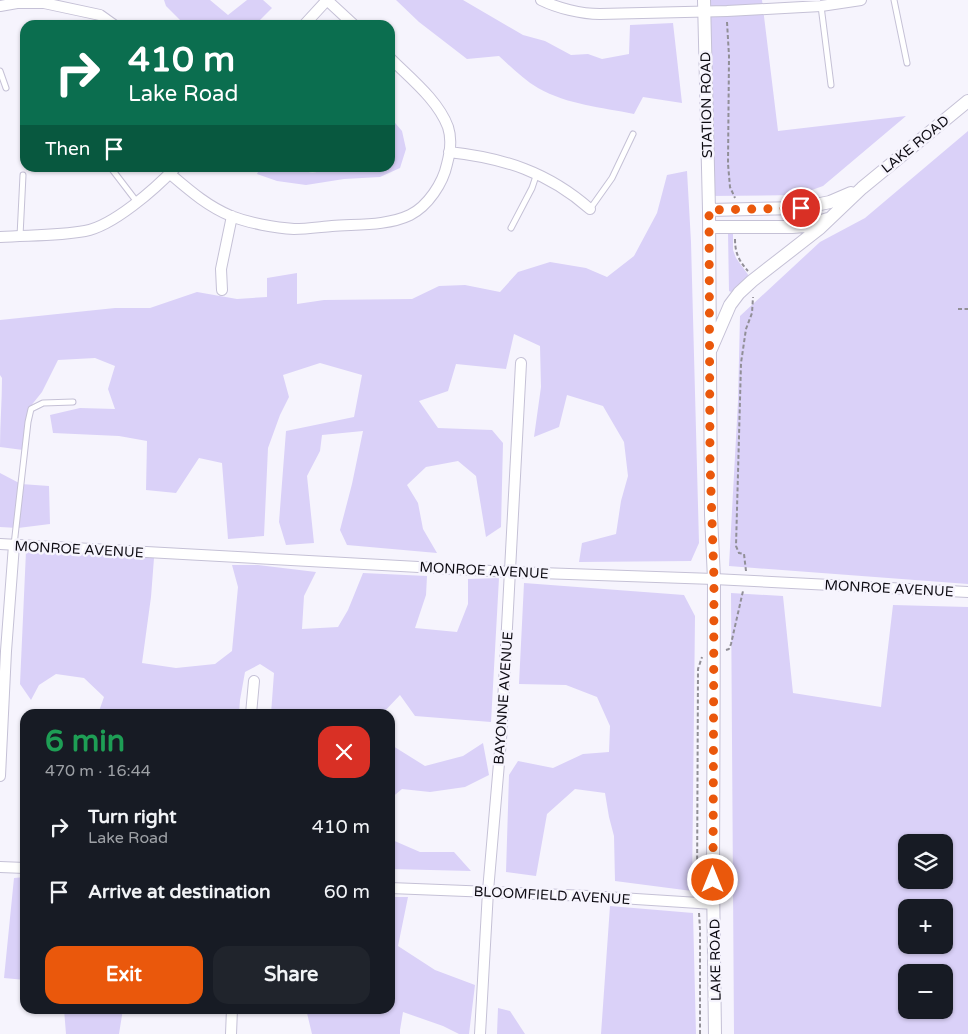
<!DOCTYPE html>
<html lang="en">
<head>
<meta charset="utf-8">
<style>
  :root { --surface:#171b24; --page:#20242c; --text:#f1f3f6; --muted:#9ea1a6; --accent:#ea580c }
  body { margin:0; font-family:"Varela Round",sans-serif; background:var(--page); color:var(--text); height:100vh; display:flex; flex-direction:column; font-size:19px; white-space:nowrap }
  * { box-sizing:border-box; margin:0 }
  p { font-size:16px; color:var(--muted) }
  .icon { flex:none; width:28px; height:28px; fill:none; stroke:currentColor; stroke-width:2; stroke-linecap:round; stroke-linejoin:round }
  .map { position:relative; flex:1; overflow:hidden }
  .side { position:absolute; left:20px; top:709px; width:375px; height:305px; display:flex; flex-direction:column; background:var(--surface); border-radius:15px; box-shadow:0 1px 4px #0004 }
  .side>* { flex:none }
  .hud { position:absolute; left:20px; top:20px; width:375px; height:152px; border-radius:15px; box-shadow:0 1px 4px #0004; background:#0b6e4f; color:#fff; overflow:hidden }
  .fabs { position:absolute; left:898px; top:834px; display:grid; gap:10px }
  .fabs a { display:grid; place-items:center; width:55px; height:55px; border-radius:10px; background:var(--surface); box-shadow:0 1px 4px #0004; font-size:25px }
  .pin { position:absolute; display:grid; place-items:center; width:42px; height:42px; color:#fff; margin:-21px; border:2px solid #fff; border-radius:50%; box-shadow:0 1px 5px #0007 }
  .me { position:absolute; width:55px; margin:-28px; rotate:0deg; stroke-linejoin:round; filter:drop-shadow(0 0 4px #0008) }
  .turn { display:flex; align-items:center; gap:18px; height:105px; padding:0 25px; font-size:22px }
  .turn .icon { width:65px; height:65px; stroke-width:2.5 }
  .turn b { display:block; font-size:35px; line-height:42px }
  .then { display:flex; align-items:center; height:48px; padding:0 25px; background:#0003; gap:10px; font-size:19px }
  .round { display:grid; place-items:center; flex:none; width:52px; height:52px; border-radius:15px; background:var(--page) }
  .head { display:flex; align-items:center; justify-content:space-between; height:85px; padding:0 25px }
  h1 { font-size:30px; font-weight:700; line-height:38px; color:#1e9e55 }
  .cta { display:flex; gap:10px; margin-top:auto; padding:10px 25px }
  .cta a { flex:1; height:58px; border-radius:15px; background:var(--accent); color:#fff; font-size:20px; font-weight:700; line-height:58px; text-align:center }
  .cta a+a { background:var(--page); color:var(--text) }
  ul { padding:0; list-style:none }
  li { display:flex; align-items:center; gap:15px; height:65px; padding:0 25px }
  li div { flex:1 }
  li b { display:block; font-size:19px }
  li em { font-style:normal }
  .map>svg:first-child { display:block }
  .green { fill:#dad1f8; fill-rule:evenodd }
  .lines { fill:none; stroke-linecap:round; stroke-linejoin:round }
  .service-casing { stroke:#c5c1d6; stroke-width:7 }
  .minor-casing { stroke:#c5c1d6; stroke-width:12 }
  .tertiary-casing { stroke:#c5c1d6; stroke-width:14 }
  .path { stroke:#918f97; stroke-width:2; stroke-dasharray:4 2.5; stroke-linecap:butt }
  .service { stroke:#fff; stroke-width:5 }
  .minor { stroke:#fff; stroke-width:10 }
  .tertiary { stroke:#fff; stroke-width:12 }
  .route { stroke:#ea580c; stroke-width:9; stroke-dasharray:0 16.2 }
  .labels { text-anchor:middle; stroke-width:5; stroke-linejoin:round; paint-order:stroke }
  .street-label { font-size:14px; fill:#0e0c13; stroke:#f6f4fd }
</style>
</head>
<body>
<div class="map">
<svg width="968" height="1034" viewBox="0 0 968 1034">
  <rect width="100%" height="100%" fill="#f6f4fd"/>
  <path class="green" d="M 164,0 L 210,0 L 228,15 L 247,0 L 263,0 L 272,8 L 255,25 L 185,25 L 166,6 Z
    M 396,0 L 463,0 L 523,35 L 545,41 L 571,55 L 588,54 L 602,59 L 629,54 L 630,25 L 673,23 L 682,103 L 643,97 L 634,114 C 601,107 568,105 538,88 C 524,80 511,67 499,56 L 467,59 L 419,22 Z
    M 703,0 L 762,0 L 778,131 L 906,116 L 823,186 L 798,195 L 708,196 Z
    M 390,117 L 402,131 L 406,149 L 400,168 L 380,177 L 344,179 L 306,185 L 277,181 L 257,174 L 260,168 L 302,168 C 310,175 316,173 326,168 L 390,168 Z
    M 968,131 L 968,584 L 729,566 L 738,401 L 740,316 L 820,242 L 865,218 Z
    M 687,171 L 691,242 L 699,543 L 691,561 L 579,562 L 582,543 L 616,534 L 621,501 L 628,476 L 624,442 L 603,406 L 567,395 L 559,427 L 534,437 L 541,387 L 540,346 L 514,334 L 506,369 L 456,364 L 448,391 L 419,401 L 438,428 L 492,430 L 503,443 L 501,527 L 486,537 L 476,476 L 458,461 L 426,467 L 407,485 L 418,503 L 423,529 L 437,553 L 347,545 L 340,530 L 352,484 L 363,431 L 322,435 L 320,451 L 307,476 L 314,543 L 286,545 L 279,522 L 286,431 L 354,417 L 362,375 L 320,363 L 283,375 L 289,397 L 280,415 L 268,448 L 264,536 L 228,539 L 222,463 L 199,458 L 176,493 L 146,490 L 147,441 L 119,436 L 53,433 L 50,415 L 80,408 L 115,409 L 108,389 L 115,366 L 95,358 L 58,360 L 42,392 L 30,407 L 23,450 L 0,447 C 0,424 2,401 2,378 L 0,375 L 0,320 L 115,308 L 150,308 L 197,292 L 237,299 L 267,297 L 267,278 L 297,273 L 297,304 L 324,300 L 412,299 L 439,286 L 465,285 L 500,292 L 518,272 L 550,262 L 586,268 L 607,277 L 634,256 L 657,213 L 667,175 Z
    M 728,233 L 733,233 L 733,250 L 736,258 L 749,276 L 731,292 L 729,291 Z
    M 0,473 L 21,484 L 49,486 L 50,524 L 18,528 L 0,527 Z
    M 26,551 L 154,558 L 151,597 L 142,663 L 176,668 L 215,664 L 232,651 L 238,587 L 232,565 L 258,565 L 316,572 L 304,596 L 302,629 L 338,627 L 348,610 L 363,573 L 427,576 L 426,595 L 415,628 L 457,632 L 468,604 L 468,579 L 499,578 L 491,722 L 415,716 L 400,695 L 382,714 L 271,714 L 274,673 L 260,664 L 245,672 L 240,700 L 239,714 L 98,714 L 104,697 L 84,678 L 56,674 L 39,685 L 31,700 L 20,684 Z
    M 524,583 L 684,595 L 695,616 L 692,891 L 615,881 L 614,836 L 609,817 L 605,793 L 575,789 L 547,814 L 536,876 L 506,872 L 509,775 L 518,761 L 553,768 L 583,754 L 609,752 L 610,726 L 597,697 L 566,685 L 519,684 Z
    M 731,593 L 783,596 L 793,693 L 881,707 L 893,605 L 968,607 L 968,1034 L 734,1034 ZM 906,842 L 944,842 L 944,880 L 906,880 ZM 906,908 L 944,908 L 944,945 L 906,945 ZM 906,972 L 944,972 L 944,1010 L 906,1010 Z
    M 390,741 L 393,746 L 425,766 L 463,756 L 483,743 L 489,775 L 465,787 L 430,792 L 402,789 L 390,799 Z
    M 390,839 L 420,852 L 454,852 L 471,871 L 390,869 Z
    M 25,877 L 25,980 L 4,978 L 14,878 Z
    M 390,897 L 408,897 L 398,946 L 435,970 L 475,985 L 469,1034 L 459,1034 L 443,1026 L 403,1012 L 400,1030 L 400,1034 L 312,1034 L 306,1009 L 390,1009 Z
    M 610,906 L 693,913 L 696,1034 L 601,1034 Z
    M 498,1008 L 510,1011 L 525,1034 L 497,1034 Z
    M 64,1009 L 123,1009 L 119,1034 L 66,1034 Z"/>
  <g class="lines">
    <g class="service-casing">
      <path id="service" d="M 894,0 L 907,63
        M 821,6 L 831,85
        M 0,71 L 6,88
        M 111,168 L 137,202
        M 590,209 L 612,178 L 633,134
        M 511,228 L 532,188 L 537,173
        M 20,236 L 23,175
        M 14,545 L 28,422 L 31,409 L 43,403 L 73,402"/>
    </g>
    <g class="minor-casing">
      <path id="minor" d="M 541,0 C 557,8 581,14 600,14 L 727,11 L 821,6 L 861,0
        M 0,6 L 17,3 L 44,3 L 100,15 L 114,25
        M 304,25 L 327,0 L 354,25
        M 449,152 C 504,158 548,172 590,209
        M 169,173 C 189,190 207,206 231,216 C 249,223 275,228 294,229 C 307,229 320,227 332,226 C 357,224 387,226 410,215 C 428,206 443,183 447,164 C 450,153 452,139 448,127 C 438,100 410,78 390,58
        M 0,237 C 28,235 57,236 85,231 C 113,226 155,189 175,168
        M 222,290 L 221,269 L 232,216
        M 0,544 L 511,572 L 714,579 L 968,592
        M 251,714 L 254,681
        M 0,776 L 6,651 L 14,545
        M 0,867 L 25,868
        M 390,888 L 589,896 L 714,904
        M 231,1034 L 232,1009
        M 480,1034 L 488,891 L 501,740 L 521,363"/>
    </g>
    <g class="tertiary-casing">
      <path id="tertiary" d="M 704,0 L 709,210 L 711,515 L 714,579 L 713,880 L 715,1034
        M 709,210 L 801,208 L 830,202 L 851,193
        M 709,227 L 792,227 L 805,226 L 828,219
        M 711,349 L 730,305 L 739,293 L 752,281 L 820,228 L 862,188 L 968,101"/>
    </g>
    <path class="path" d="M 727,22 L 729,56 L 728,164 L 730,187 L 735,198
      M 735,239 C 735,253 739,261 748,271
      M 958,309 L 968,309
      M 746,571 L 744,554 L 739,553 L 736,546 L 741,363 L 746,329 L 752,313 L 753,297
      M 726,650 L 729,649 L 731,644 L 743,591
      M 697,892 L 698,669 L 702,657
      M 699,913 L 700,929 L 700,1034"/>
    <use href="#service" class="service"/>
    <use href="#minor" class="minor"/>
    <use href="#tertiary" class="tertiary"/>
  </g>
  <g class="lines">
    <path class="route" d="M 713,880 L 714,579 L 710,462 L 709,210 L 801,208"/>
  </g>
  <g class="labels">
    <g class="street-label">
      <text transform="translate(706 105) rotate(-91)" y="5">STATION ROAD</text>
      <text transform="translate(915 144) rotate(-39)" y="5">LAKE ROAD</text>
      <text transform="translate(79 549) rotate(3)" y="5">MONROE AVENUE</text>
      <text transform="translate(484 570) rotate(3)" y="5">MONROE AVENUE</text>
      <text transform="translate(889 588) rotate(3)" y="5">MONROE AVENUE</text>
      <text transform="translate(503 698) rotate(-86)" y="5">BAYONNE AVENUE</text>
      <text transform="translate(552 895) rotate(3)" y="5">BLOOMFIELD AVENUE</text>
      <text transform="translate(715 960) rotate(-91)" y="5">LAKE ROAD</text>
    </g>
  </g>
</svg>
<div class="fabs">
<a><svg class="icon" aria-label="layers" viewBox="0 0 24 24"><path d="M12 4l9 5-9 5-9-5zM3 14l9 5 9-5"/></svg></a>
<a>+</a>
<a>−</a>
</div>
<div class="pin" style="left:801px;top:208px;background:#d93025"><svg class="icon" aria-label="arrive" viewBox="0 0 24 24"><path d="M6 21V4h12l-3 4 3 4H6"/></svg></div>
<svg class="me" style="left:713px;top:880px" viewBox="-20 -20 40 40"><circle r="17" fill="#ea580c" stroke="#fff" stroke-width="3"/><path d="M0-11L8 9 0 5-8 9z" fill="#fff"/></svg>
<div class="hud">
<div class="turn"><svg class="icon" aria-label="right" viewBox="0 0 24 24"><path d="M7 20v-9h11M14 6l5 5-5 5"/></svg><div><b>410 m</b>Lake Road</div></div>
<div class="then">Then<svg class="icon" aria-label="arrive" viewBox="0 0 24 24"><path d="M6 21V4h12l-3 4 3 4H6"/></svg></div>
</div>
<section class="side">
<div class="head"><div><h1>6 min</h1><p>470 m · 16:44</p></div><a class="round" style="background:#d93025;color:#fff"><svg class="icon" aria-label="close" viewBox="0 0 24 24"><path d="M6 6l12 12M18 6L6 18"/></svg></a></div>
<ul>
<li><svg class="icon" aria-label="right" viewBox="0 0 24 24"><path d="M7 20v-9h11M14 6l5 5-5 5"/></svg><div><b>Turn right</b><p>Lake Road</p></div><em>410 m</em></li>
<li><svg class="icon" aria-label="arrive" viewBox="0 0 24 24"><path d="M6 21V4h12l-3 4 3 4H6"/></svg><div><b>Arrive at destination</b></div><em>60 m</em></li>
</ul>
<div class="cta"><a>Exit</a><a>Share</a></div>
</section>
</div>
</body>
</html>
